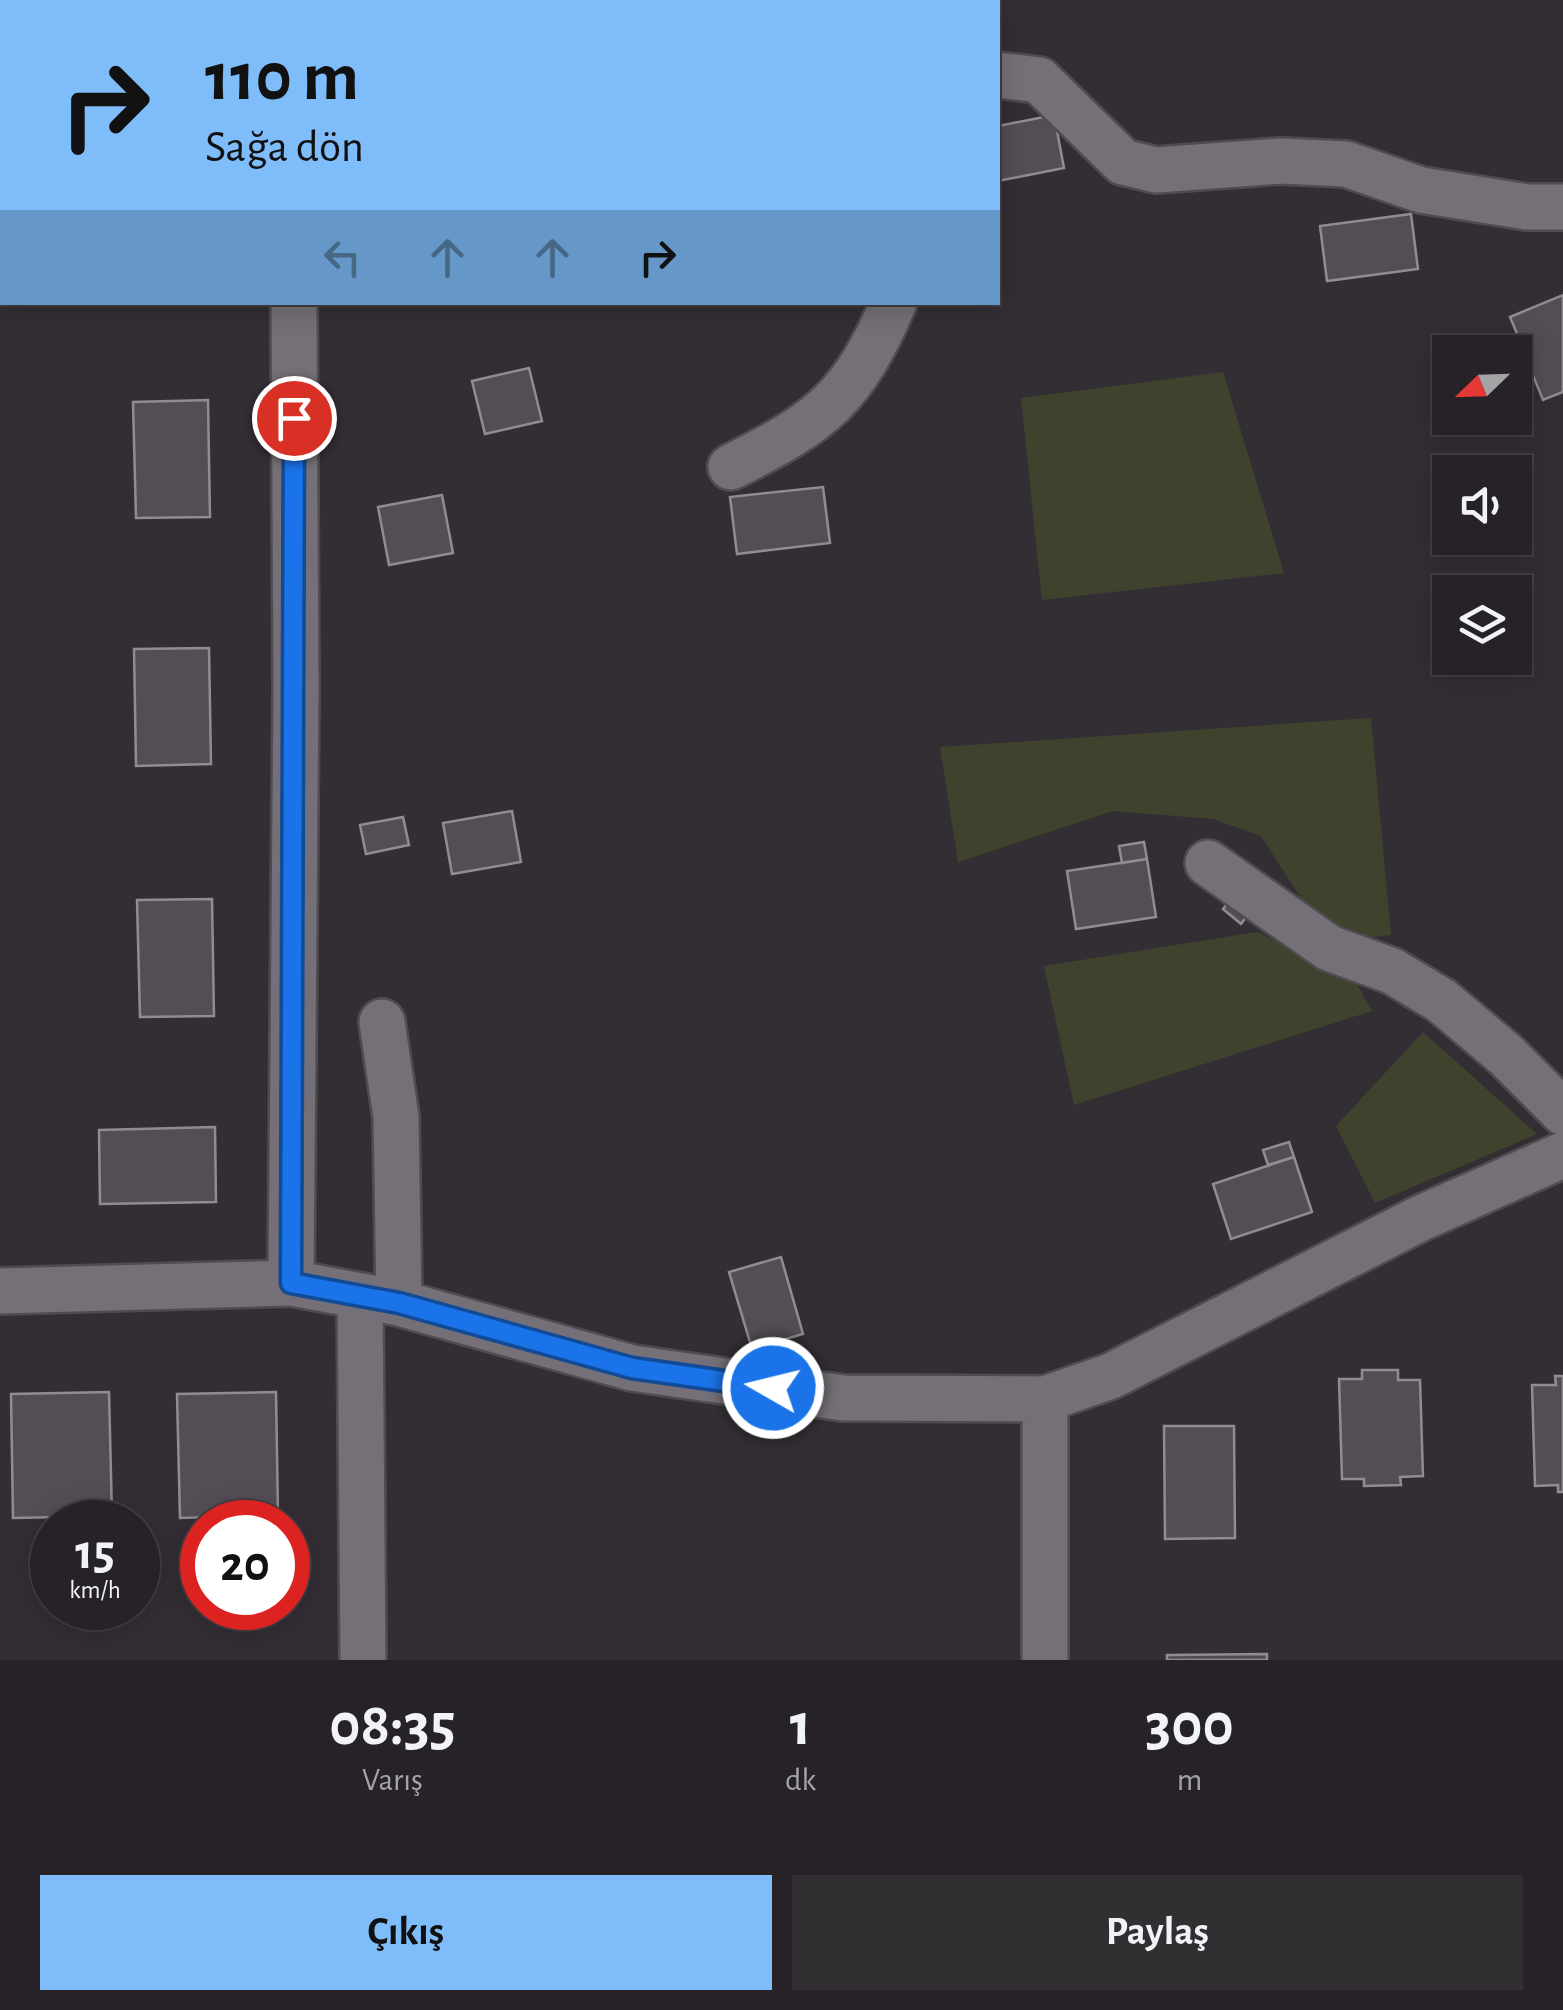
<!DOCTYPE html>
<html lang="tr">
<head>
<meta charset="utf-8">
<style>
  :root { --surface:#262227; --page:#322f33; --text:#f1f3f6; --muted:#a4a4a7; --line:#423f44; --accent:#7fbdfa }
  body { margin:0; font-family:"Alegreya Sans",sans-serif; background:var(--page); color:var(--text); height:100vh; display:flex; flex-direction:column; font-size:38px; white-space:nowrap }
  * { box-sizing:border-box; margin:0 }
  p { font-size:32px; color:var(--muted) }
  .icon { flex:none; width:55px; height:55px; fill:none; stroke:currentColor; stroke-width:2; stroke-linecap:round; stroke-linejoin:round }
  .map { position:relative; height:1660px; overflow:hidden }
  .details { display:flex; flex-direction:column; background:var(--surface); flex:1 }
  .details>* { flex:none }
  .top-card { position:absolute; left:0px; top:0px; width:1000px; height:305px; box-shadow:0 5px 25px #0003,0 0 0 2px var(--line); background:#7fbdfa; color:#111; overflow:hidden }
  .needle { width:65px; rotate:247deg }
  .buttons { position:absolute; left:1432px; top:335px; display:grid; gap:20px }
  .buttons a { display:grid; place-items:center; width:100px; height:100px; border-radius:0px; background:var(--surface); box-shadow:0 5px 25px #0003,0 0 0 2px var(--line); font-size:50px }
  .speed { position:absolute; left:30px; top:1500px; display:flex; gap:20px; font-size:50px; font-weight:700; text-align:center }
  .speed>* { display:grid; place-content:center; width:130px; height:130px; border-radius:50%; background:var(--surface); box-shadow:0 5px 25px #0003,0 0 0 2px var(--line); line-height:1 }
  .speed small { font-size:25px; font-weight:400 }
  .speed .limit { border:15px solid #d22; background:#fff; color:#111 }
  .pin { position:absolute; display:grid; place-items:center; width:85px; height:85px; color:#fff; margin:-42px; border:5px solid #fff; border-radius:50%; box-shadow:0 2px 10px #0007 }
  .me { position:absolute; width:110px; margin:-55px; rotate:278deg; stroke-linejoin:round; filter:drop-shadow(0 0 8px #0008) }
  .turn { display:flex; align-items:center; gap:35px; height:210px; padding:0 40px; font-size:45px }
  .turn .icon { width:130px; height:130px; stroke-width:2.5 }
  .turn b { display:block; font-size:70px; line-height:85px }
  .lanes { display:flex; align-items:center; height:95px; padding:0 40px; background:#0003; justify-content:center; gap:50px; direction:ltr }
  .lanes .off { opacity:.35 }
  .eta { display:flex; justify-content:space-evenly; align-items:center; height:170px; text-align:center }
  .eta b { font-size:60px; font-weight:700; line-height:70px }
  .button { display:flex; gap:20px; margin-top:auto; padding:20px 40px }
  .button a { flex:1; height:115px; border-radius:0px; background:var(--accent); color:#111; font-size:40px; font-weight:700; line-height:115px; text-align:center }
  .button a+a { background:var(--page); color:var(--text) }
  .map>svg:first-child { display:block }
  .garden { fill:#3f432e }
  .building { fill:#534e55; stroke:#918c93; stroke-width:2.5 }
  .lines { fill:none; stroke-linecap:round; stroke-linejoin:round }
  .minor-casing { stroke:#4f4c51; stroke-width:50 }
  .minor { stroke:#757077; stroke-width:45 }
  .route-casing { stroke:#114b97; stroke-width:25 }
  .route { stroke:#1a73e8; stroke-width:18 }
</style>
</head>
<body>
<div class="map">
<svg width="1563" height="1660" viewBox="0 0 1563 1660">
  <rect width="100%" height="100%" fill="#332e34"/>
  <path class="garden" d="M 1223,372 L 1284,573 L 1042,600 L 1021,398 Z
    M 1371,718 L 1391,935 L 1357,939 L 1317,923 L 1261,836 L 1213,819 L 1113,811 L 958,862 L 940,747 Z
    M 1257,932 L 1351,974 L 1372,1011 L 1074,1105 L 1044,966 Z
    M 1423,1032 L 1537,1134 L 1375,1203 L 1336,1126 Z"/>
  <path class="building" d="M 1054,115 L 1064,168 L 998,181 L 998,126 Z
    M 1411,214 L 1418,269 L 1327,281 L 1320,226 Z
    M 1563,295 L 1563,392 L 1543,400 L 1530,368 L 1515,374 L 1515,352 L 1511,352 L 1523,348 L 1510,317 Z
    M 529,368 L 542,421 L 485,434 L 472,381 Z
    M 208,400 L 210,517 L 136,518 L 133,402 Z
    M 823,487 L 830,543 L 737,554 L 730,497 Z
    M 442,495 L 453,553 L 389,565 L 378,507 Z
    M 209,648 L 211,764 L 136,766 L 134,649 Z
    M 512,811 L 521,862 L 452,874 L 443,823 Z
    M 403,817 L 409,845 L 366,854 L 360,825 Z
    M 1144,842 L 1147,859 L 1122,863 L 1119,846 Z
    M 1147,859 L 1156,917 L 1076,929 L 1067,871 Z
    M 1235,894 L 1253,908 L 1241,924 L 1223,909 Z
    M 212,899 L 214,1016 L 140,1017 L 137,900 Z
    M 215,1127 L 216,1202 L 100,1204 L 99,1130 Z
    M 1289,1142 L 1294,1157 L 1268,1165 L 1263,1150 Z
    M 1294,1157 L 1312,1212 L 1231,1239 L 1213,1184 Z
    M 781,1257 L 803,1334 L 752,1349 L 729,1272 Z
    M 1362,1370 L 1398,1370 L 1398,1380 L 1420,1380 L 1423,1476 L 1400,1477 L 1401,1485 L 1364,1486 L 1364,1479 L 1342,1479 L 1339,1379 L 1362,1379 Z
    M 1555,1376 L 1563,1376 L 1563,1492 L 1558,1492 L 1558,1485 L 1535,1486 L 1532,1385 L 1556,1385 Z
    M 109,1392 L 112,1516 L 13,1518 L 11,1394 Z
    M 276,1392 L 278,1515 L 180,1518 L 177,1394 Z
    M 1164,1426 L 1234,1426 L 1235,1538 L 1165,1539 Z
    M 1267,1654 L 1267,1660 L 1167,1660 L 1167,1655 Z"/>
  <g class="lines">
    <g class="minor-casing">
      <path id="minor" d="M 282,0 L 282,2
        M 831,0 L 832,2
        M 998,75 L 1039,80 L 1123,162 L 1156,170 L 1281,161 L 1346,164 L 1421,190 L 1527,207 L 1563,207
        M 731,467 C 823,421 852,399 894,302
        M 1208,863 L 1329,948 L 1392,971 L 1442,1001 L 1506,1055 L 1563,1112
        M 382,1022 L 396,1117 L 399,1303
        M 291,1283 L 296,689 L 294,302
        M 0,1291 L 291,1283 L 399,1303 L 632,1368 L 843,1398 L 1045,1399 L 1111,1376 L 1421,1218 L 1563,1155
        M 360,1297 L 363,1660
        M 1045,1399 L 1045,1660"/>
    </g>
    <use href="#minor" class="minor"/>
  </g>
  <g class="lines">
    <g class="route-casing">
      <path id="route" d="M 294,418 L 291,1283 L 399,1303 L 632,1368 L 773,1388"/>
    </g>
    <use href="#route" class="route"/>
  </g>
</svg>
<div class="buttons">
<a><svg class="needle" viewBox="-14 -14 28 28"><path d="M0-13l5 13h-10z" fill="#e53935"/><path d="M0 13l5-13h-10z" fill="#a4a4a7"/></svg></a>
<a><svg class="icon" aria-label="sound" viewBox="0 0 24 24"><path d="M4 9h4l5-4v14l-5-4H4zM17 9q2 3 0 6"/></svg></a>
<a><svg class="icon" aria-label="layers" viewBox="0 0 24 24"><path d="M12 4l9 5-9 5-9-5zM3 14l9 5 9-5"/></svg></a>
</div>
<div class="speed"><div>15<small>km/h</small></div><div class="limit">20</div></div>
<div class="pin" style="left:294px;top:418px;background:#d93025"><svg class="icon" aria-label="arrive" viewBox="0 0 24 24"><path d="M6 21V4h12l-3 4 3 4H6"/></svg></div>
<svg class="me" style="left:773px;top:1388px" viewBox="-20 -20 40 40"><circle r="17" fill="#1a73e8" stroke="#fff" stroke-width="3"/><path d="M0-11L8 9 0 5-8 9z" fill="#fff"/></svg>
<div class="top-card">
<div class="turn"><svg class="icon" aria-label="right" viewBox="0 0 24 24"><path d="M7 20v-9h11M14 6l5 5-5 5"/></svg><div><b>110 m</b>Sağa dön</div></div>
<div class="lanes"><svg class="icon off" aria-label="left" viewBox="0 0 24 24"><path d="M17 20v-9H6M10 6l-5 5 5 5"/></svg><svg class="icon off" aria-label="ahead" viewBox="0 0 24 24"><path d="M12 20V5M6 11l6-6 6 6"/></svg><svg class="icon off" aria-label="ahead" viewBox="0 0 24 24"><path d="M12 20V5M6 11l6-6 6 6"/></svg><svg class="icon" aria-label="right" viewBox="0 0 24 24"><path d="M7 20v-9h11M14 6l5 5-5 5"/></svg></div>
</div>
</div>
<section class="details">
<div class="eta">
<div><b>08:35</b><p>Varış</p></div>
<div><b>1</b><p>dk</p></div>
<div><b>300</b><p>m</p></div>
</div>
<div class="button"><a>Çıkış</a><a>Paylaş</a></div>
</section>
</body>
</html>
